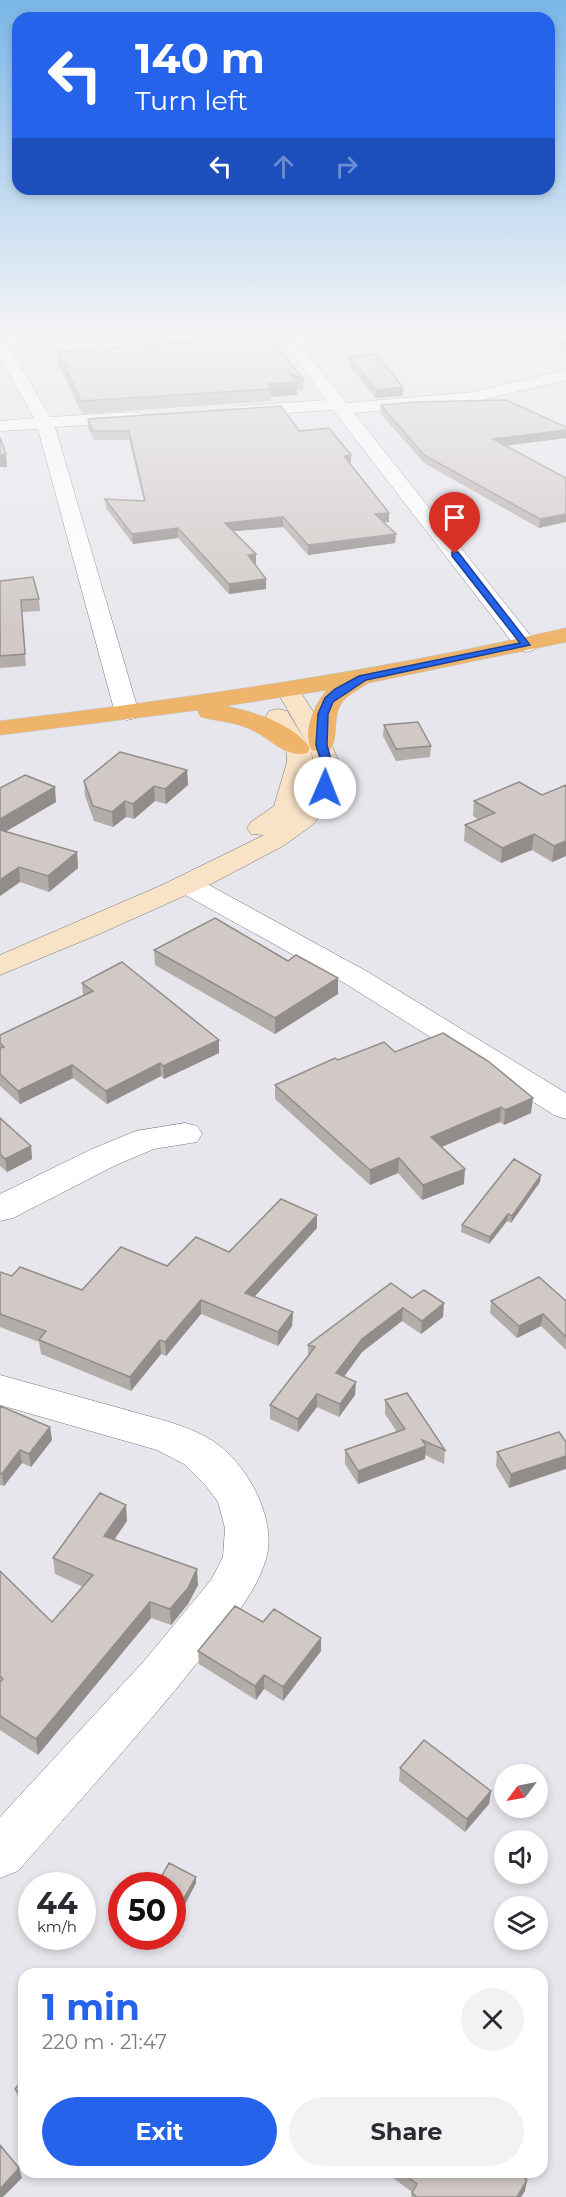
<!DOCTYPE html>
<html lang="en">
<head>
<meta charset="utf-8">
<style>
  :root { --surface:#fff; --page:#f2f2f3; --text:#2b2b33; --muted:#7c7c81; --accent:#2563eb }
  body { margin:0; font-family:Montserrat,sans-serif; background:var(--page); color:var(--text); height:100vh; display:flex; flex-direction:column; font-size:22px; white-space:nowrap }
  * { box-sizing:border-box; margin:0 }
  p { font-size:20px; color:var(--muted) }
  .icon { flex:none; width:33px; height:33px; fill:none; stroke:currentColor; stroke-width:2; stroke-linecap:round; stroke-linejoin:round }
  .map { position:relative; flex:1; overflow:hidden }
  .panel { position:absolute; left:18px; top:1968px; width:530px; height:210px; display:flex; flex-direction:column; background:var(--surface); border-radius:18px; box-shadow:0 3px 9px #0003 }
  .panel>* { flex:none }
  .guide { position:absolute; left:12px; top:12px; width:543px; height:183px; border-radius:18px; box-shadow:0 3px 9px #0003; background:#2563eb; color:#fff; overflow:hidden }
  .needle { width:39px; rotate:238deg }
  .buttons { position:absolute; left:494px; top:1764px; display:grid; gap:12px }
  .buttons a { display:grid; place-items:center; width:54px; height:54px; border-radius:50%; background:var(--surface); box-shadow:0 3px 9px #0003; font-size:30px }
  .speed { position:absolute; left:18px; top:1872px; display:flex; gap:12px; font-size:30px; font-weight:700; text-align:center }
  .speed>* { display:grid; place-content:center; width:78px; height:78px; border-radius:50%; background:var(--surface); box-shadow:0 3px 9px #0003; line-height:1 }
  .speed small { font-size:15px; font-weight:400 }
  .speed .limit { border:9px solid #d22; background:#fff; color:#111 }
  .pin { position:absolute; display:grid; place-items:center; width:51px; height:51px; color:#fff; margin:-62px -26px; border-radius:50% 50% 50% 0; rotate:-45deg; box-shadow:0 0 6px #0007 }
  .pin .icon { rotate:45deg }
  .me { position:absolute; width:66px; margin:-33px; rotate:1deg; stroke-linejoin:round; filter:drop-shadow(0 0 4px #0008) }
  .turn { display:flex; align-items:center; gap:21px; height:126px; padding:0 24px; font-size:27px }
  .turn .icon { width:78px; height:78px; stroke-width:2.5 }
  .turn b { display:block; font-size:42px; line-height:51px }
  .lanes { display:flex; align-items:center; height:57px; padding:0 24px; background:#0003; justify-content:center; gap:30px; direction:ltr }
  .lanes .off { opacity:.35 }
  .round { display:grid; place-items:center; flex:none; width:63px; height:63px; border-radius:32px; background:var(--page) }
  .summary { display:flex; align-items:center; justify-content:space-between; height:102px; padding:0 24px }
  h1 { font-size:36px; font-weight:700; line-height:45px; color:var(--accent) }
  .action { display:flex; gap:12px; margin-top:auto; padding:12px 24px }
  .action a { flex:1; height:69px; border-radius:36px; background:var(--accent); color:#fff; font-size:24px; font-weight:700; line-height:69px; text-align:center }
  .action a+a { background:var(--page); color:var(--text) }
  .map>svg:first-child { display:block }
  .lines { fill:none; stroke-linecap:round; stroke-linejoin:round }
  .minor-casing { stroke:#79797f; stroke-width:1 }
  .secondary-casing { stroke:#79797f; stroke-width:1 }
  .trunk-casing { stroke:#c3c3c4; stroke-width:1 }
  .minor { fill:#fff; fill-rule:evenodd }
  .secondary { fill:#f9e3c7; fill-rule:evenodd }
  .trunk { fill:#eeb46a; fill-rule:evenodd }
  .wall { fill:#b3ada9 }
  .shaded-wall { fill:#928d8a }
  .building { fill:#d0c9c5; stroke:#928d8a; stroke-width:1.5 }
  .route { fill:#2563eb; stroke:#184099; stroke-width:1.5 }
</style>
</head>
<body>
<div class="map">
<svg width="566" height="2197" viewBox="0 0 566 2197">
  <rect width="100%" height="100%" fill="#e6e6ec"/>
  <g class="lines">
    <g class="minor-casing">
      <path id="minor" d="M 43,330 L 88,330 L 80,335 L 7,343 L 50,417 L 133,412 L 139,413 L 142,417 L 139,421 L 133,422 L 55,427 L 139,713 L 136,718 L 127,720 L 118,718 L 115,713 L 38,429 L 0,431 L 0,421 L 34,418 L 0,358 L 0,334 Z
        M 286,330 L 300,330 L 304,347 L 312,360 L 347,403 L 473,392 L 566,370 L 566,380 L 473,402 L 354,413 L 534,640 L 537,645 L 534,650 L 526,652 L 518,650 L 333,410 L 238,416 L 232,415 L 229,411 L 232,407 L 238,406 L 326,400 L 288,347 Z
        M 188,877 L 198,879 L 368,972 L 566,1093 L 566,1119 L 554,1115 L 346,984 L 178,891 L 174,885 L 178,879 Z
        M 185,1123 L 197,1126 L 202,1134 L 197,1142 L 154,1149 L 116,1165 L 13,1218 L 0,1221 L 0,1194 L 92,1149 L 136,1131 Z
        M 0,1375 C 41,1386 82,1398 123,1409 C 153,1418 186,1424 213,1441 C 246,1462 278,1519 266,1559 C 256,1594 225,1629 202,1657 C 143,1731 80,1800 18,1871 L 0,1878 L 0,1817 L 144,1661 L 211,1580 L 223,1557 L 225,1528 L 218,1502 L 207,1487 L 184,1464 L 157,1450 L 0,1405 Z"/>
    </g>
    <g class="secondary-casing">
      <path id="secondary" d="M 288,683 L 296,685 L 325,730 L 339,762 L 335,791 L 314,824 L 283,846 L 211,884 L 97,935 L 0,975 L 0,955 L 162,885 L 264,835 L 251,834 L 247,828 L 251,822 L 274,806 L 287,762 L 286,748 L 266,716 L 269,711 L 278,709 L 287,711 L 308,745 L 276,690 L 280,685 ZM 311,751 C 317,770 314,790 300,806 L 313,762 Z"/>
    </g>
    <g class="trunk-casing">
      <path id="trunk" d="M 566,628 L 566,642 L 368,683 C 359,690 347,694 341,704 C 332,718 339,737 330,750 L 321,752 L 312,750 C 301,734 315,703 327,690 L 225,706 C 252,711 294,724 310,748 L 307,753 C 287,758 273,741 256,732 C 239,722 221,722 201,717 L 198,712 L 199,710 L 0,735 L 0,721 C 190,698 379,671 566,628 Z"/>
    </g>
    <use href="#minor" class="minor"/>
    <use href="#secondary" class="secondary"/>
    <use href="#trunk" class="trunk"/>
  </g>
  <path class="wall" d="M 197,330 L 263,330 L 304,380 L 303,392 L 297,389 L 297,395 L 271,397 L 271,401 L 82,414 L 58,364 L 58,352 L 207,341 L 197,332 Z
    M 511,330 L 566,330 L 566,351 Z
    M 349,356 L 403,387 L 403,396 L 375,398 L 349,365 Z
    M 381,405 L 566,427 L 566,438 L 505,446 L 566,478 L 539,528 L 424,463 L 380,413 Z
    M 88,419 L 299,431 L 351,464 L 389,522 L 384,522 L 396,534 L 395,543 L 308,555 L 283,527 L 233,531 L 256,554 L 256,564 L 255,564 L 266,589 L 229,594 L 178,538 L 133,544 L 106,508 L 105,499 L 144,501 L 129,440 L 94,440 L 88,428 Z
    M 0,581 L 39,599 L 40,611 L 22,612 L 26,666 L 0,668 Z
    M 384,725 L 431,746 L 430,757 L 396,761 L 383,736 Z
    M 187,770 L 188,785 L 166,804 L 155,801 L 134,819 L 126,817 L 113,827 L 94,821 L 85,796 L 84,781 Z
    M 566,785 L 566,856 L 552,862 L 532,850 L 501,863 L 464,841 L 465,825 L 479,820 L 473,816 L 474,801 L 542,795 Z
    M 0,788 L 56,802 L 6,831 L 77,852 L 78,868 L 49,892 L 20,882 L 0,896 Z
    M 154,950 L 288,961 L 338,994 L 275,1034 L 155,965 Z
    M 82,983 L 219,1053 L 164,1079 L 161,1076 L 107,1104 L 73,1078 L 20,1104 L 0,1086 L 0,1035 L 83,995 Z
    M 395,1052 L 531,1113 L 504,1125 L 500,1122 L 441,1147 L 464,1184 L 422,1200 L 398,1173 L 370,1185 L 275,1099 L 275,1085 L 338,1060 Z
    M 0,1118 L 31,1146 L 32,1159 L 7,1172 L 0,1166 Z
    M 540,1182 L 511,1223 L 507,1221 L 489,1244 L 461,1232 L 462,1225 Z
    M 317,1228 L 254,1297 L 293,1312 L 292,1326 L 278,1346 L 201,1314 L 166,1356 L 161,1354 L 131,1391 L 41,1354 L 39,1342 L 0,1327 L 0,1272 L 12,1276 L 82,1290 L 167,1266 L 229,1252 Z
    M 412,1298 L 443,1317 L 421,1334 L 402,1321 L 362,1352 L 344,1377 L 355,1395 L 339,1417 L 317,1407 L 298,1432 L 270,1419 L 270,1405 L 308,1356 L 308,1345 Z
    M 491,1301 L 566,1301 L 566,1350 L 541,1326 L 517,1338 L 490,1313 Z
    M 385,1400 L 445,1450 L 444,1464 L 425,1455 L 425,1459 L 358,1484 L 345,1464 L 345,1450 L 397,1432 L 385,1414 Z
    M 0,1406 L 50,1427 L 52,1440 L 31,1467 L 22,1463 L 4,1486 L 0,1485 Z
    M 559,1432 L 509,1488 L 496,1466 L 497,1452 Z
    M 127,1521 L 114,1539 L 198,1585 L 188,1604 L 171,1625 L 151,1618 L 38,1755 L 0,1730 L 0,1571 L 52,1622 L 83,1587 L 55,1574 L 53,1558 Z
    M 263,1622 L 321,1651 L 283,1701 L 264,1689 L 256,1700 L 199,1664 L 198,1651 Z
    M 400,1768 L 491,1791 L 489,1804 L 465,1832 L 399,1781 Z
    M 196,1877 L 196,1883 L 181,1912 L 172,1907 L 172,1886 Z
    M 24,2079 L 24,2102 L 17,2095 L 15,2089 Z
    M 385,2172 L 516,2172 L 525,2191 L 521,2197 L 411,2197 L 412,2192 Z"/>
  <path class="shaded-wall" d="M 297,382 L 297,395 L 271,397 L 271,389 L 268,384 Z
    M 403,387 L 403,396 L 375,398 L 376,390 Z
    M 566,430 L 566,438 L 493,447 L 493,439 Z
    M 6,454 L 7,467 L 0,467 L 0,455 Z
    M 351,455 L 351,464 L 344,456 Z
    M 389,513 L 389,522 L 375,523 L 375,514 Z
    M 566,514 L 566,522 L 539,528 L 540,519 Z
    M 283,517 L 283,527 L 225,532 L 225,523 Z
    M 178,528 L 178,538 L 133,544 L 132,534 Z
    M 396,534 L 395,543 L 308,555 L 308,545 Z
    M 256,554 L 256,564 L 249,565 L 248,555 Z
    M 266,579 L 266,589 L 229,594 L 229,584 Z
    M 187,770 L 188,785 L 166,804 L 165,789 Z
    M 154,786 L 155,801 L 134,819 L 133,804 Z
    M 55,787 L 56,802 L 0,835 L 0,819 Z
    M 125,801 L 126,817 L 113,827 L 112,812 Z
    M 534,834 L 532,850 L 501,863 L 502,848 Z
    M 566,841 L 566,856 L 552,862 L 554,846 Z
    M 77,852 L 78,868 L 49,892 L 48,876 Z
    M 19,867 L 20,882 L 0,896 L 0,880 Z
    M 338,978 L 338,994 L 275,1034 L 275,1018 Z
    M 219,1040 L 219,1053 L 164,1079 L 163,1066 Z
    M 160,1063 L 161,1076 L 107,1104 L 106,1091 Z
    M 72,1065 L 73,1078 L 20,1104 L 18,1091 Z
    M 533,1098 L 531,1113 L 504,1125 L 505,1110 Z
    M 501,1107 L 500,1122 L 430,1152 L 431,1137 Z
    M 31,1146 L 32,1159 L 7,1172 L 5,1159 Z
    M 399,1158 L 398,1173 L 370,1185 L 370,1170 Z
    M 465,1169 L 464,1184 L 422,1200 L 423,1185 Z
    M 541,1175 L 540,1182 L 511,1223 L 512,1216 Z
    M 508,1214 L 507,1221 L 489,1244 L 490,1237 Z
    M 317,1215 L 317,1228 L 245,1307 L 245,1293 Z
    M 201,1300 L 201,1314 L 166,1356 L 165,1342 Z
    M 444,1303 L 443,1317 L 421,1334 L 422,1321 Z
    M 403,1308 L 402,1321 L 362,1352 L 336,1387 L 336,1373 L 362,1339 Z
    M 293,1312 L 292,1326 L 278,1346 L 278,1332 Z
    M 543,1314 L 541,1326 L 517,1338 L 519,1326 Z
    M 160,1340 L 161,1354 L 131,1391 L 130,1377 Z
    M 356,1382 L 355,1395 L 339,1417 L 340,1404 Z
    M 317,1394 L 317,1407 L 298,1432 L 298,1419 Z
    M 50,1427 L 52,1440 L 31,1467 L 29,1454 Z
    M 426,1446 L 425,1459 L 358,1484 L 358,1471 Z
    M 20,1450 L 22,1463 L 4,1486 L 2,1474 Z
    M 566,1456 L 566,1469 L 509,1488 L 511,1474 Z
    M 126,1505 L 127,1521 L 106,1552 L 104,1536 Z
    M 197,1569 L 198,1585 L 188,1604 L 171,1625 L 170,1609 Z
    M 150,1602 L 151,1618 L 38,1755 L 36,1739 Z
    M 321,1638 L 321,1651 L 283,1701 L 283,1687 Z
    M 264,1675 L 264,1689 L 256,1700 L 255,1686 Z
    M 491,1791 L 489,1804 L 465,1832 L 467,1819 Z
    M 196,1877 L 196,1883 L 181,1912 L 180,1905 Z
    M 19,2168 L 22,2178 L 3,2197 L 0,2197 L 0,2189 Z
    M 527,2180 L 525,2191 L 521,2197 L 517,2197 Z"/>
  <path class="building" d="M 207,330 L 263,330 L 304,380 L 289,373 L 297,382 L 268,384 L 271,389 L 81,401 L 58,352 L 220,340 Z
    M 532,330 L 566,330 L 566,343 Z
    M 376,354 L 403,387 L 376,390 L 349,356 Z
    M 506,400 L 566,427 L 566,430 L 493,439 L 566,478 L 566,514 L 540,519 L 424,455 L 381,405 L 415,402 Z
    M 281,406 L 299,431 L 329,428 L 351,455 L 344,456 L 389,513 L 375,514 L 396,534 L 308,545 L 283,517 L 225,523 L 256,554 L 248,555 L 266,579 L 229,584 L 178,528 L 132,534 L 105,499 L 145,501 L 129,431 L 93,431 L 88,419 Z
    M 0,437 L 6,454 L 0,455 Z
    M 33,577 L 39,599 L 21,600 L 25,654 L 0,656 L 0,581 Z
    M 418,722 L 431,746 L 396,749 L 384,725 Z
    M 120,752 L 187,770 L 165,789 L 154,786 L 133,804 L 125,801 L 112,812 L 93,806 L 84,781 Z
    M 25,775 L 55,787 L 0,819 L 0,788 Z
    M 519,782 L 542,795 L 566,785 L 566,841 L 554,846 L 534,834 L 502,848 L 465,825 L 495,813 L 474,801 Z
    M 0,830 L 77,852 L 48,876 L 19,867 L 0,880 Z
    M 215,918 L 288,961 L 296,955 L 338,978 L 275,1018 L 154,950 Z
    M 122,962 L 219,1040 L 163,1066 L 160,1063 L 106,1091 L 72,1065 L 18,1091 L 0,1074 L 0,1048 L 4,1047 L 0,1043 L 0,1035 L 93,991 L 82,983 Z
    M 443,1033 L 488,1061 L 533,1098 L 505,1110 L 501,1107 L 431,1137 L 465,1169 L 423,1185 L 399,1158 L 370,1170 L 275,1085 L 335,1058 L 338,1060 L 384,1042 L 395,1052 Z
    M 0,1118 L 31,1146 L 5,1159 L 0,1154 Z
    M 514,1159 L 541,1175 L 512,1216 L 508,1214 L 490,1237 L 462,1225 Z
    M 281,1199 L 317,1215 L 245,1293 L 293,1312 L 278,1332 L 201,1300 L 165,1342 L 160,1340 L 130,1377 L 39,1340 L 46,1331 L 0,1314 L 0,1272 L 12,1276 L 20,1267 L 82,1290 L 121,1247 L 167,1266 L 196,1237 L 229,1252 Z
    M 539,1277 L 566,1301 L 566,1337 L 543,1314 L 519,1326 L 491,1301 Z
    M 391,1283 L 412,1298 L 424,1290 L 444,1303 L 422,1321 L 403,1308 L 362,1339 L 336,1373 L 356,1382 L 340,1404 L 317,1394 L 298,1419 L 270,1405 L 315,1347 L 308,1345 Z
    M 407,1393 L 445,1450 L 422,1440 L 426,1446 L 358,1471 L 345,1450 L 405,1429 L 385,1400 Z
    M 0,1406 L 50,1427 L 29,1454 L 20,1450 L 2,1474 L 0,1473 Z
    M 559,1432 L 566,1442 L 566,1456 L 511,1474 L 497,1452 Z
    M 100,1493 L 126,1505 L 104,1536 L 197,1569 L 188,1588 L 170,1609 L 150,1602 L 36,1739 L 0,1716 L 0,1682 L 3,1679 L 0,1676 L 0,1571 L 52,1622 L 93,1575 L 53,1558 Z
    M 235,1606 L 263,1622 L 274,1609 L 321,1638 L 283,1687 L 264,1675 L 255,1686 L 198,1651 Z
    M 424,1740 L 491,1791 L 467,1819 L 400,1768 Z
    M 169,1863 L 196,1877 L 180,1905 L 172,1901 L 172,1886 L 156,1886 Z
    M 24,2079 L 24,2097 L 15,2089 Z
    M 0,2145 L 19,2168 L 0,2189 Z
    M 401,2172 L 516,2172 L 527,2180 L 517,2197 L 417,2197 L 412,2193 L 417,2184 Z"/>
  <linearGradient id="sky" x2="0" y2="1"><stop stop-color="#7ab6e7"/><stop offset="0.52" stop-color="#f4f4f6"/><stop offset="1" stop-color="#f4f4f6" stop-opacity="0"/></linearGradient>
  <rect width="566" height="637" fill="url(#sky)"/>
  <path class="route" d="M 452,552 L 458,552 L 530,645 L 366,680 L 333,702 L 328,714 L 327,745 L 333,768 L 330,788 L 329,790 L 321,790 L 323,768 L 316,745 L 318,714 L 325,698 L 335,689 L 359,676 L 520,643 L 452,556 Z"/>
</svg>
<div class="buttons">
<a><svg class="needle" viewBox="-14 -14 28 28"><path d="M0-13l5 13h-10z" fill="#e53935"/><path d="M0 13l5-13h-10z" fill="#7c7c81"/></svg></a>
<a><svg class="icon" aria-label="sound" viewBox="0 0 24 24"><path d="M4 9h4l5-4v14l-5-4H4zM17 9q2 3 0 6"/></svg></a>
<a><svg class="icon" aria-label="layers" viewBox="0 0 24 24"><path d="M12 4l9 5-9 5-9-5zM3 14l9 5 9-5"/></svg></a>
</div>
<div class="speed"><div>44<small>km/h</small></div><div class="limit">50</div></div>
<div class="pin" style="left:455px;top:554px;background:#d93025"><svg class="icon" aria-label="arrive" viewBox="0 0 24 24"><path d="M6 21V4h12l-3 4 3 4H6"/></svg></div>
<svg class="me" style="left:325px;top:788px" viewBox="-20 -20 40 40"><circle r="19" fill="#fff"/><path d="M0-13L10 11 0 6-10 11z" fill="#2563eb"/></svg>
<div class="guide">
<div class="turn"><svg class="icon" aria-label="left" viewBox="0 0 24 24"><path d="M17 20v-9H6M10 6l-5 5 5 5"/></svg><div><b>140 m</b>Turn left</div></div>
<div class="lanes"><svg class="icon" aria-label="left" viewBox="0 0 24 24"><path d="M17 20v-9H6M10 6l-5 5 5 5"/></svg><svg class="icon off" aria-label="ahead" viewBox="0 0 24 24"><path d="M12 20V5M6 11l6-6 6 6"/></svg><svg class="icon off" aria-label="right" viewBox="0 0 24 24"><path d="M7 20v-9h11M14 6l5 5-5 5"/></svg></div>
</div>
<section class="panel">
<div class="summary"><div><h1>1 min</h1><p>220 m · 21:47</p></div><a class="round"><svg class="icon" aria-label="close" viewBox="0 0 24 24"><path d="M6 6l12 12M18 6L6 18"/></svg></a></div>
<div class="action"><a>Exit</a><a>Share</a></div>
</section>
</div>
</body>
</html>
